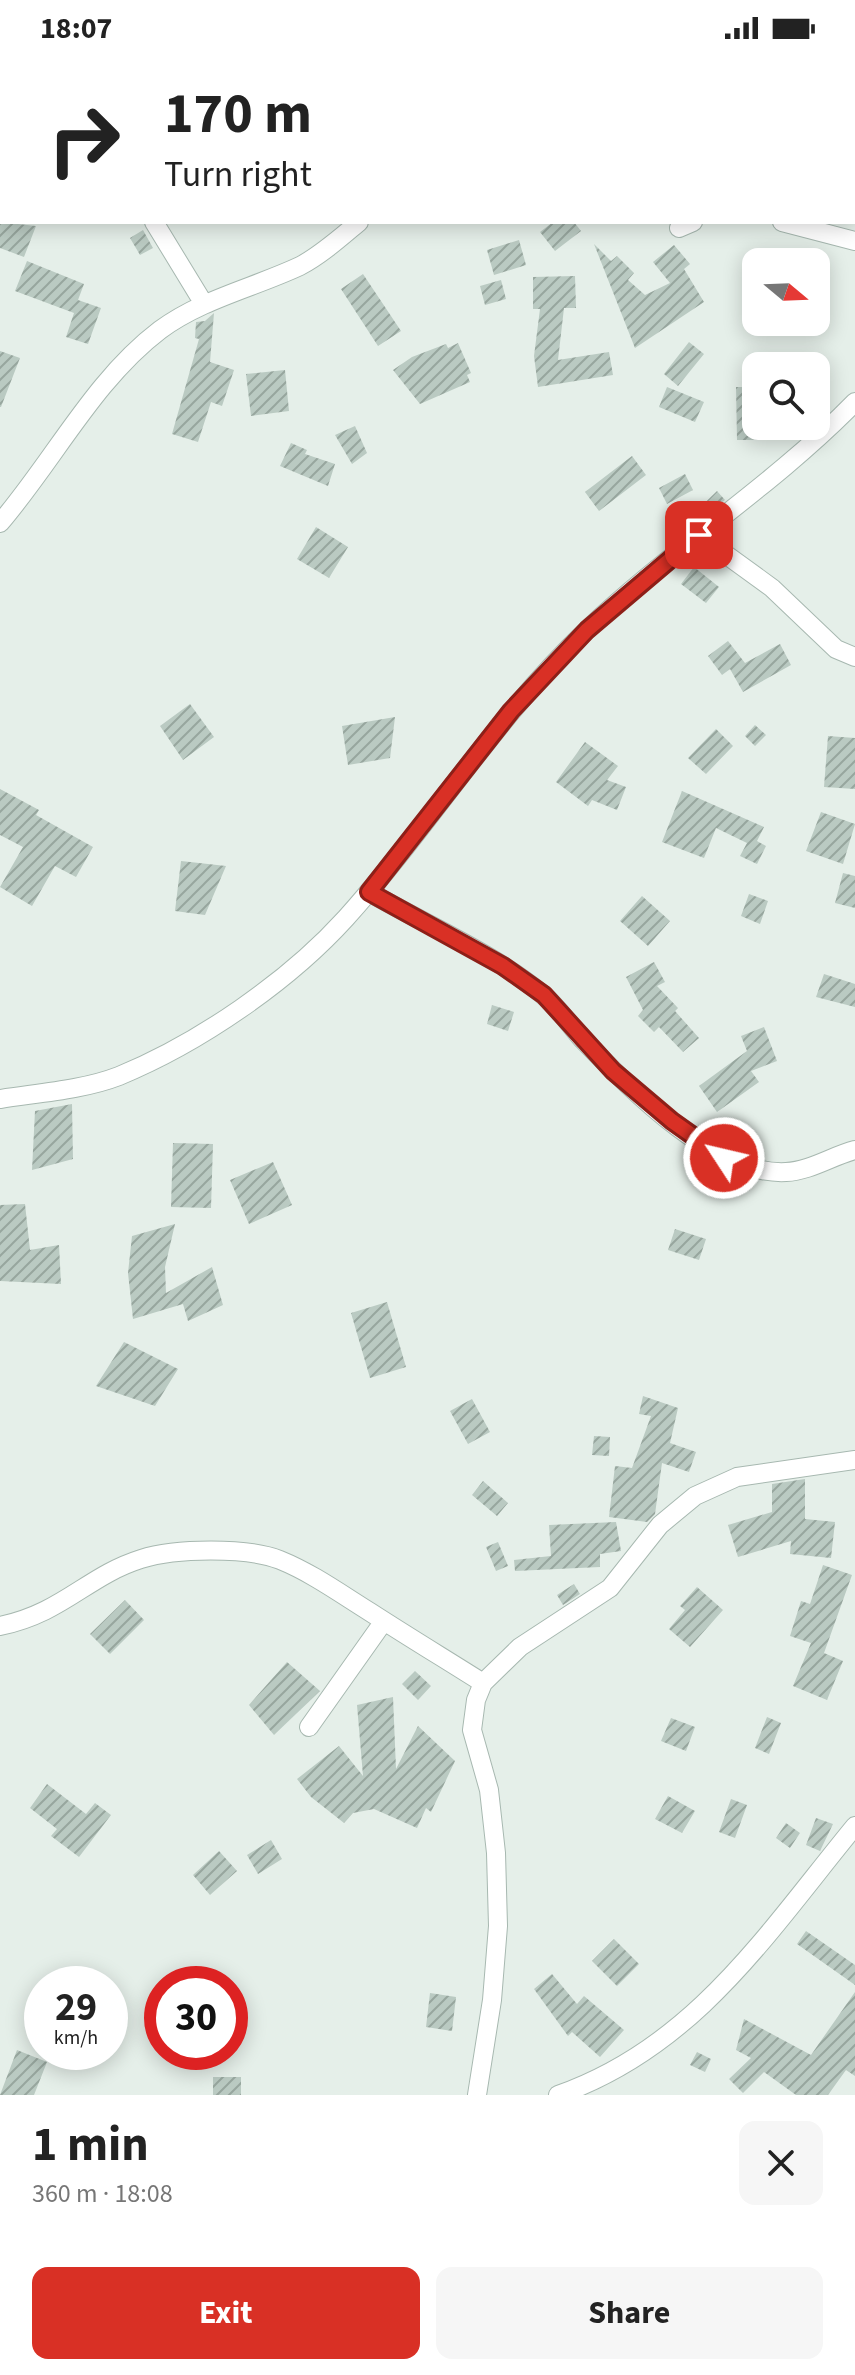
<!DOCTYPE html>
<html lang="en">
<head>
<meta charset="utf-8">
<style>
  :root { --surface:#fff; --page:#f6f6f6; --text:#222; --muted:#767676; --accent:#d93025 }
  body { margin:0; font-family:"Source Sans 3",sans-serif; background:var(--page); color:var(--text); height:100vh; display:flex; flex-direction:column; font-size:30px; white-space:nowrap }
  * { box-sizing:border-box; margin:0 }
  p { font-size:26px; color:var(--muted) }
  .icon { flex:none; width:44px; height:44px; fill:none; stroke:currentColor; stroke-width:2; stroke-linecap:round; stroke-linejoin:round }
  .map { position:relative; height:2039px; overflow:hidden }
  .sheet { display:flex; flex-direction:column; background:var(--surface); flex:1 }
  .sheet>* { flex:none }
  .banner { position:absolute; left:0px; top:0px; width:856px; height:168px; box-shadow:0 4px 20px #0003; background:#fff; color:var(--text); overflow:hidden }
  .needle { width:52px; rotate:109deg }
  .buttons { position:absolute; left:742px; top:192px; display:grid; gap:16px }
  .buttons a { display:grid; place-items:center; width:88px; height:88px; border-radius:16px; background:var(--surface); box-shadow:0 4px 20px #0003; font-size:40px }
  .speed { position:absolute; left:24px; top:1910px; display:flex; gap:16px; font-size:40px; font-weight:700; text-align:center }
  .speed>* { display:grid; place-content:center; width:104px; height:104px; border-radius:50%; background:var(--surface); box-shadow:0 4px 20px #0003; line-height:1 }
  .speed small { font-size:20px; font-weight:400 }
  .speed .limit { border:12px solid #d22; background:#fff; color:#111 }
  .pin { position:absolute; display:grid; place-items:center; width:68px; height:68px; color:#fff; margin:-34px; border-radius:16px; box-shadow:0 4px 12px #0006 }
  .me { position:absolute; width:88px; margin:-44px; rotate:305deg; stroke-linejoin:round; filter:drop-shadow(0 0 6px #0008) }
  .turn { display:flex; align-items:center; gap:28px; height:168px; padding:0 32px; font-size:36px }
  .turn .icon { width:104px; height:104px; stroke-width:2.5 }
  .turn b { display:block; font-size:56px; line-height:68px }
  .round { display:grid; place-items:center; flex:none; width:84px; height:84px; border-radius:16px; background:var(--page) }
  .head { display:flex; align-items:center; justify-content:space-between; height:136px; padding:0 32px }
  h1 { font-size:48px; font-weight:700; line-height:60px }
  .button { display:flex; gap:16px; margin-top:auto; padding:16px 32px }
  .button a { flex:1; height:92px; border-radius:16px; background:var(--accent); color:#fff; font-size:32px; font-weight:700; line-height:92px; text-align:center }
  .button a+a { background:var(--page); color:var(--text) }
  .status { display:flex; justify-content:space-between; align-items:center; height:56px; padding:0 40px; background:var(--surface); direction:ltr }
  .status svg { height:22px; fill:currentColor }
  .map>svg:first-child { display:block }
  .building { fill:url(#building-hatch) }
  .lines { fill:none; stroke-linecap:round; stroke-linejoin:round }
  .street-casing { stroke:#a7b8b0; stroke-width:20 }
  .street { stroke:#fff; stroke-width:18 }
  .route-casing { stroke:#8d1f18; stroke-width:20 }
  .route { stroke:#d93025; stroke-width:14 }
</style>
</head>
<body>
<div class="status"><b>18:07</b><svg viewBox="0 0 49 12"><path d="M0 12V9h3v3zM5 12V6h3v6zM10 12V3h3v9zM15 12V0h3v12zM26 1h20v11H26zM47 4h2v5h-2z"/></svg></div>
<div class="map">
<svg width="855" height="2039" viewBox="0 0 855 2039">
  <defs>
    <pattern id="building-hatch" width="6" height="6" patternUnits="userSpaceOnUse" patternTransform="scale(2)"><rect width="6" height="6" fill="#bacac2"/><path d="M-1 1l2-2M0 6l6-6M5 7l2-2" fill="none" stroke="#97a69e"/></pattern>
  </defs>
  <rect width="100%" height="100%" fill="#e5efe9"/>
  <path class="building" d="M 0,166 L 36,170 L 24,201 L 0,192 Z
    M 553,166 L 574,166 L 581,175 L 555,195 L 540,176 Z
    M 143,174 L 153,192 L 140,199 L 130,182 Z
    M 519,184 L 526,209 L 494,219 L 487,194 Z
    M 594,188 L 611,205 L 617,200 L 634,217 L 628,224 L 645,239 L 670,227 L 653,206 L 674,189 L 690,208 L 684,213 L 704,246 L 635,292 Z
    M 27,205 L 84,228 L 78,244 L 101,252 L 88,288 L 66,281 L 74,257 L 15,235 Z
    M 363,218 L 401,275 L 378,290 L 341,233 Z
    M 575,220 L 576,252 L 564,252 L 558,304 L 609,296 L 613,319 L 538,331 L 534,300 L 540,253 L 533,253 L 533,221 Z
    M 501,224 L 506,243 L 485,249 L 480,230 Z
    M 214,257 L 210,306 L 234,314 L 222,350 L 211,346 L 198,386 L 172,378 L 199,283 L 195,282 L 196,266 L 205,265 Z
    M 689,286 L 704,298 L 678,330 L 664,318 Z
    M 458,287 L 471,317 L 467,319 L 470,326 L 420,348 L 393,314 L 412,301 L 446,288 L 448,292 Z
    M 0,295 L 20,302 L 1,351 L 0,351 Z
    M 285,314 L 289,355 L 251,360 L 246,318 Z
    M 667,331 L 704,346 L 695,366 L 659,351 Z
    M 736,331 L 756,331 L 756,370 L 765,370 L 765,384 L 737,384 Z
    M 355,370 L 367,397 L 352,408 L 335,379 Z
    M 291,387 L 307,394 L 305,398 L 335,408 L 328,430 L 280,410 Z
    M 632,400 L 646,419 L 599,455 L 585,436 Z
    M 685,418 L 693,434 L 667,448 L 659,432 Z
    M 717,435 L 725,444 L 680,479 L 676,475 Z
    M 316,471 L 348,491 L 329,522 L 297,503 Z
    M 694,511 L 719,531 L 706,547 L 681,528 Z
    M 728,585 L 745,607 L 780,588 L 791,609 L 743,636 L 730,613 L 722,619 L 708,600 Z
    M 190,648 L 214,681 L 183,704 L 160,670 Z
    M 395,661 L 390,702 L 348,709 L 342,670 Z
    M 755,669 L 766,679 L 755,690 L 745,680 Z
    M 716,673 L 733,690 L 706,718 L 688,702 Z
    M 828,680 L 855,682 L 855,733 L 824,731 Z
    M 585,686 L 618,710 L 607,724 L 626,731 L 617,754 L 592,744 L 588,750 L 556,726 Z
    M 0,733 L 39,754 L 36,759 L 93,791 L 76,821 L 55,810 L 32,850 L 0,831 L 23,791 L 0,779 Z
    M 682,735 L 764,771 L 757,785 L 766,790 L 757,808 L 740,800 L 747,787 L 716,772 L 704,802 L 662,786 Z
    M 821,756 L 855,768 L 843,808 L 806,795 Z
    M 181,805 L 226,810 L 205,859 L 175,855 Z
    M 843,817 L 855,820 L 855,852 L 835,847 Z
    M 749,838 L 768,845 L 760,868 L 741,860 Z
    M 642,840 L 670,865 L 648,890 L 620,865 Z
    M 654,906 L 665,926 L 657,930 L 678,952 L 675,955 L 699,982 L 683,996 L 659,971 L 654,976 L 638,960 L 643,954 L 626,921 Z
    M 824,918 L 855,928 L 855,951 L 816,941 Z
    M 492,949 L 514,956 L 508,975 L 487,968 Z
    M 764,971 L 777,1005 L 751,1015 L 759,1026 L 717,1056 L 699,1030 L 747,995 L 741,980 Z
    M 72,1048 L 73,1103 L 32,1114 L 35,1055 Z
    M 173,1087 L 213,1088 L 211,1152 L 171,1151 Z
    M 273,1106 L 292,1149 L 249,1168 L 230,1124 Z
    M 25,1148 L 30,1194 L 59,1189 L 61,1228 L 0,1225 L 0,1149 Z
    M 175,1168 L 165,1211 L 166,1237 L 212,1211 L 223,1249 L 188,1265 L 183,1248 L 133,1263 L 128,1217 L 132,1180 Z
    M 675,1173 L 706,1183 L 699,1204 L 668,1194 Z
    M 387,1246 L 406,1311 L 370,1322 L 351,1257 Z
    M 124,1286 L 178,1313 L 155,1350 L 96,1330 Z
    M 643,1340 L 678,1352 L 670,1387 L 696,1396 L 689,1416 L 662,1407 L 655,1458 L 647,1466 L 609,1461 L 615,1410 L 632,1412 L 651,1360 L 639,1358 Z
    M 472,1343 L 490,1376 L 468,1388 L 450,1355 Z
    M 594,1380 L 610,1381 L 609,1400 L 592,1399 Z
    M 805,1423 L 805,1463 L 835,1466 L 831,1502 L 790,1498 L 791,1485 L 738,1501 L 728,1469 L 772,1456 L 772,1428 Z
    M 483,1425 L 508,1447 L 497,1460 L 472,1439 Z
    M 616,1466 L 621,1495 L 600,1498 L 600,1511 L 515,1515 L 514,1504 L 551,1500 L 549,1469 Z
    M 498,1486 L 508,1510 L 496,1515 L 486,1491 Z
    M 823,1509 L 852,1519 L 824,1597 L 843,1605 L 827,1644 L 793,1630 L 811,1587 L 790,1580 L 801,1545 L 810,1548 Z
    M 574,1528 L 580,1538 L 563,1549 L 557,1539 Z
    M 697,1531 L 723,1554 L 690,1591 L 669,1573 L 685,1554 L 680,1550 Z
    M 125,1544 L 144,1564 L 110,1598 L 90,1578 Z
    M 287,1606 L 320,1635 L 274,1679 L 249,1649 Z
    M 415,1615 L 431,1630 L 418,1644 L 402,1628 Z
    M 393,1641 L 396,1713 L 418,1670 L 455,1705 L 431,1756 L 426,1752 L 417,1772 L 374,1753 L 353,1757 L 344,1767 L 311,1741 L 297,1723 L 339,1690 L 363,1720 L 357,1649 Z
    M 767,1661 L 781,1667 L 769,1698 L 755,1692 Z
    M 671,1662 L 695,1671 L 686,1695 L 661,1685 Z
    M 47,1728 L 86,1758 L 95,1747 L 111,1759 L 79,1801 L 51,1780 L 57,1773 L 30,1752 Z
    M 668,1740 L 695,1755 L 682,1777 L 655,1763 Z
    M 731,1743 L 747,1749 L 735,1782 L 719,1776 Z
    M 816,1762 L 833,1768 L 820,1795 L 806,1789 Z
    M 786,1767 L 800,1777 L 790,1792 L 776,1782 Z
    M 271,1784 L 282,1803 L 258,1818 L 247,1799 Z
    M 219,1795 L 237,1815 L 210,1839 L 193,1819 Z
    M 806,1875 L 855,1909 L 855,1929 L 797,1888 Z
    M 614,1883 L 639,1908 L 617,1930 L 592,1905 Z
    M 552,1918 L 577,1948 L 584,1940 L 624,1974 L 600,2001 L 572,1976 L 568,1980 L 534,1933 Z
    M 855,1936 L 855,2020 L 846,2014 L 828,2039 L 796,2039 L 764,2016 L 743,2037 L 729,2023 L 751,2002 L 736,1994 L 744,1963 L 811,1999 Z
    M 430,1937 L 456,1941 L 452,1975 L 426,1971 Z
    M 17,1994 L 47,2006 L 34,2039 L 0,2039 Z
    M 697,1996 L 711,2003 L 705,2016 L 690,2009 Z
    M 213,2021 L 241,2021 L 241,2039 L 213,2039 Z"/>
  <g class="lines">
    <g class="street-casing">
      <path id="street" d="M 81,0 L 82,2
        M 537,2 L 539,0
        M 854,45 L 855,45
        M 154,166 L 204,248
        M 782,166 L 855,185
        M 679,172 L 693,166
        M 0,467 C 54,404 94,324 160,274 C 202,243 253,232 300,210 C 321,199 341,181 359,166
        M 699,479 L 772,532 L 836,593 L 855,601
        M 369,836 C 426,869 491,896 542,938 C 557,950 569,968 582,983 C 629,1031 714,1120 786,1116 C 810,1115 832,1100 855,1094
        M 0,1043 C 38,1037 83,1034 119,1020 C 199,987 288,926 346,862 C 430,769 496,660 587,574 C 672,493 773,430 855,346
        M 0,1570 C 63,1557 87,1520 141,1503 C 175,1492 247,1491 280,1504 C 312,1517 341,1538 370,1556 C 407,1580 445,1603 483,1627
        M 309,1671 L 384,1565
        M 477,2039 L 492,1944 L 498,1870 L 496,1797 L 489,1734 L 472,1674 L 476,1644 L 483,1627 L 520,1591 L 610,1532 L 660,1469 L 695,1440 L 737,1421 L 855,1404
        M 558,2039 C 695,1991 767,1877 855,1770"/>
    </g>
    <use href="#street" class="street"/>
  </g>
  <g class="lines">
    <g class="route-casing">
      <path id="route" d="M 699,479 L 587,574 L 511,655 L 369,836 L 503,910 L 544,939 L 613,1015 L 672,1065 L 724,1102"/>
    </g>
    <use href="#route" class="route"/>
  </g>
</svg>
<div class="buttons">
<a><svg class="needle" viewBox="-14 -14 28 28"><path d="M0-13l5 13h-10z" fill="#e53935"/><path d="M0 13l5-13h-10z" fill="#767676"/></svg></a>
<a><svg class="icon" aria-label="search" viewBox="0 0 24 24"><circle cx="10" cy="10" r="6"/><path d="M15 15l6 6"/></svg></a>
</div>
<div class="speed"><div>29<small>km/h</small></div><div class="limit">30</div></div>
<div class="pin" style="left:699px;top:479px;background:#d93025"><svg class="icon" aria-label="arrive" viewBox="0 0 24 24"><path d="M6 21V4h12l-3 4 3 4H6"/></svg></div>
<svg class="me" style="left:724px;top:1102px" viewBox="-20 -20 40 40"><circle r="17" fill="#d93025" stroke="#fff" stroke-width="3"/><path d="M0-11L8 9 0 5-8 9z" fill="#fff"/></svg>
<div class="banner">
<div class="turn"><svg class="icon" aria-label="right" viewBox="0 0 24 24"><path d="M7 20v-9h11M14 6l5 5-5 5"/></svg><div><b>170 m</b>Turn right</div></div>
</div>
</div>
<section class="sheet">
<div class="head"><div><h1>1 min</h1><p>360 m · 18:08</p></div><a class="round"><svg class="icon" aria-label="close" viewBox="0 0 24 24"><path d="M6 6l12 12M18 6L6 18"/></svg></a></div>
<div class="button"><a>Exit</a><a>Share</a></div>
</section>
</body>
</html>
